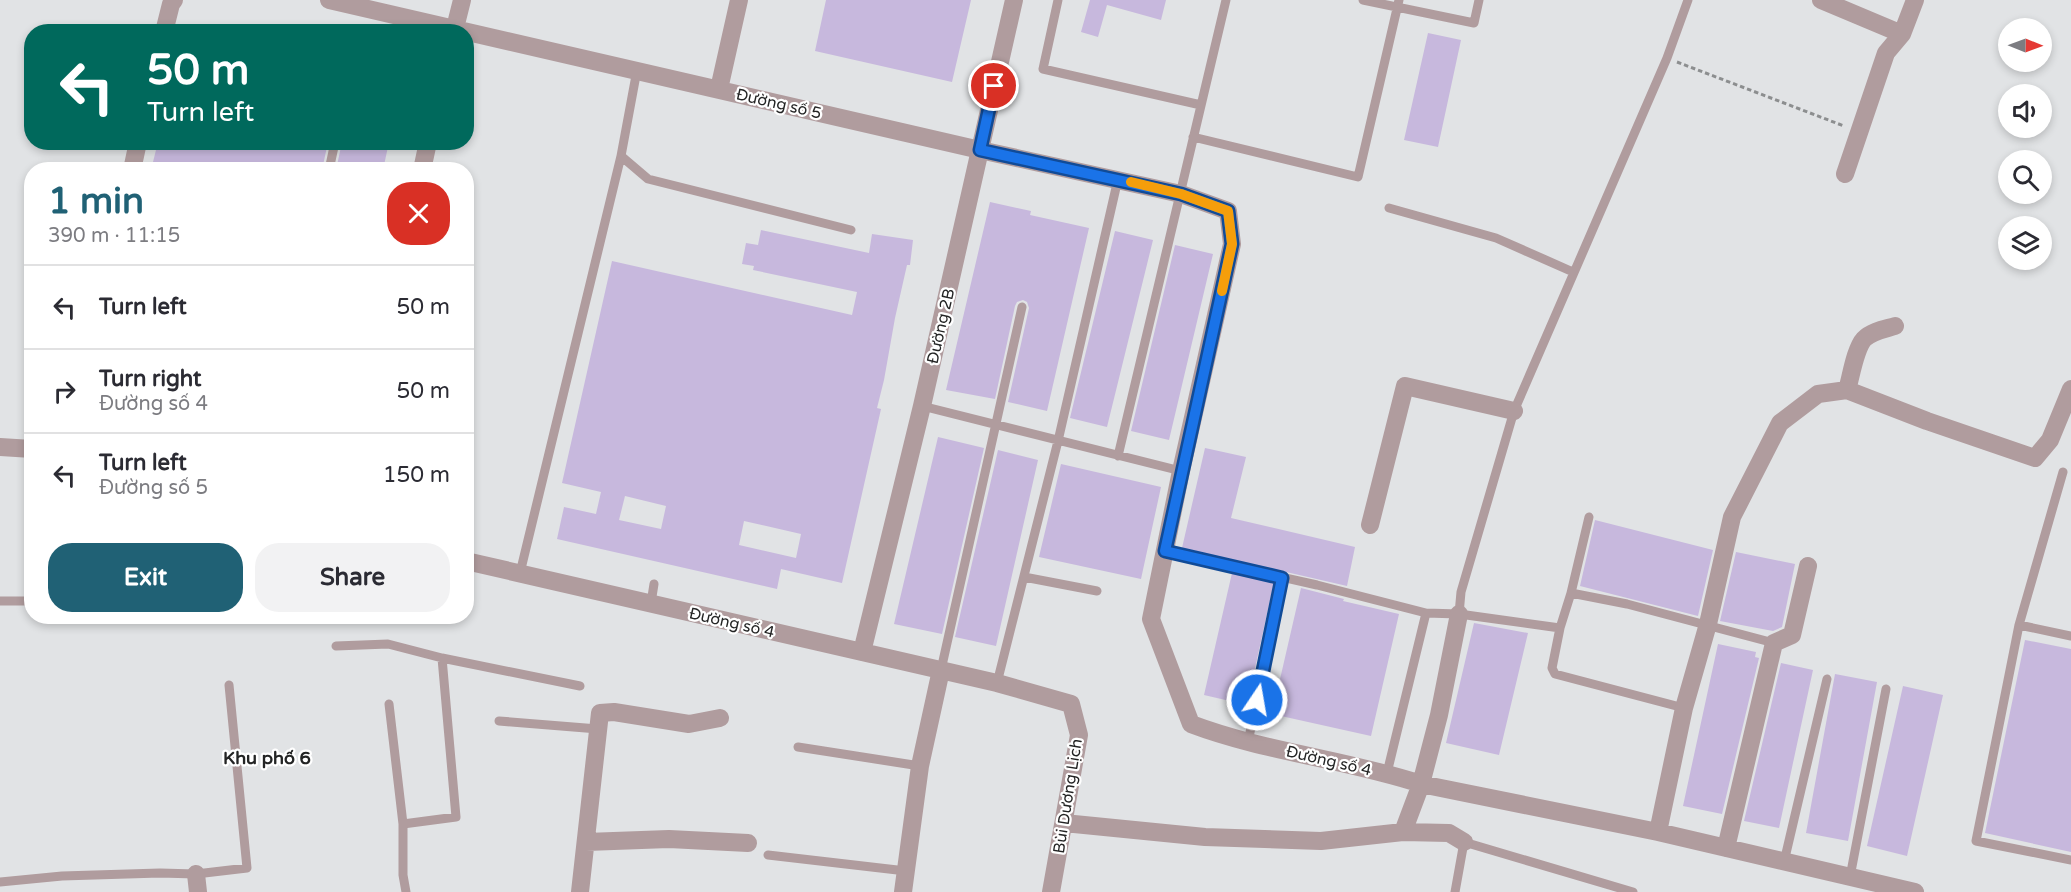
<!DOCTYPE html>
<html lang="en">
<head>
<meta charset="utf-8">
<style>
  :root { --surface:#fff; --page:#f2f2f3; --text:#2b2b33; --muted:#7c7c81; --line:#e1e1e2; --accent:#206175 }
  body { margin:0; font-family:"Varela Round",sans-serif; background:var(--page); color:var(--text); height:100vh; display:flex; flex-direction:column; font-size:22px; white-space:nowrap }
  * { box-sizing:border-box; margin:0 }
  p { font-size:20px; color:var(--muted) }
  .icon { flex:none; width:33px; height:33px; fill:none; stroke:currentColor; stroke-width:2; stroke-linecap:round; stroke-linejoin:round }
  .map { position:relative; flex:1; overflow:hidden }
  .details { position:absolute; left:24px; top:162px; width:450px; height:462px; display:flex; flex-direction:column; background:var(--surface); border-radius:24px; box-shadow:0 3px 9px #0003 }
  .details>* { flex:none }
  .top-card { position:absolute; left:24px; top:24px; width:450px; height:126px; border-radius:24px; box-shadow:0 3px 9px #0003; background:#00695c; color:#fff; overflow:hidden }
  .needle { width:39px; rotate:91deg }
  .controls { position:absolute; left:1998px; top:18px; display:grid; gap:12px }
  .controls a { display:grid; place-items:center; width:54px; height:54px; border-radius:50%; background:var(--surface); box-shadow:0 3px 9px #0003; font-size:30px }
  .pin { position:absolute; display:grid; place-items:center; width:51px; height:51px; color:#fff; margin:-26px; border:3px solid #fff; border-radius:50%; box-shadow:0 2px 6px #0007 }
  .me { position:absolute; width:66px; margin:-33px; rotate:12deg; stroke-linejoin:round; filter:drop-shadow(0 0 4px #0008) }
  .turn { display:flex; align-items:center; gap:21px; height:126px; padding:0 24px; font-size:27px }
  .turn .icon { width:78px; height:78px; stroke-width:2.5 }
  .turn b { display:block; font-size:42px; line-height:51px }
  .round { display:grid; place-items:center; flex:none; width:63px; height:63px; border-radius:24px; background:var(--page) }
  .headline { display:flex; align-items:center; justify-content:space-between; height:102px; padding:0 24px }
  h1 { font-size:36px; font-weight:700; line-height:45px; color:var(--accent) }
  .button { display:flex; gap:12px; margin-top:auto; padding:12px 24px }
  .button a { flex:1; height:69px; border-radius:24px; background:var(--accent); color:#fff; font-size:24px; font-weight:700; line-height:69px; text-align:center }
  .button a+a { background:var(--page); color:var(--text) }
  ul { padding:0; list-style:none }
  li { display:flex; align-items:center; gap:18px; height:84px; padding:0 24px; border-top:2px solid var(--line) }
  li div { flex:1 }
  li b { display:block; font-size:22px }
  li em { font-style:normal }
  .map>svg:first-child { display:block }
  .building { fill:#c7b8dd; fill-rule:evenodd }
  .lines { fill:none; stroke-linecap:round; stroke-linejoin:round }
  .path { stroke:#8c8e8f; stroke-width:3; stroke-dasharray:4.5 3; stroke-linecap:butt }
  .lane { stroke:#b09c9e; stroke-width:9 }
  .street { stroke:#b09c9e; stroke-width:18 }
  .route-casing { stroke:#114b97; stroke-width:15 }
  .route { stroke:#1a73e8; stroke-width:10 }
  .slow { stroke:#f59e0b; stroke-width:10 }
  .labels { text-anchor:middle; stroke-width:4.5; stroke-linejoin:round; paint-order:stroke }
  .street-label { font-size:16px; fill:#232424; stroke:#fff }
  .neighbourhood-label { font-size:18px; font-weight:bold; fill:#232424; stroke:#fff }
</style>
</head>
<body>
<div class="map">
<svg width="2071" height="892" viewBox="0 0 2071 892">
  <rect width="100%" height="100%" fill="#e1e3e5"/>
  <path class="building" d="M 826,0 L 971,0 L 952,82 L 815,51 Z
    M 1090,0 L 1166,0 L 1161,20 L 1107,5 L 1098,37 L 1081,32 Z
    M 1428,33 L 1461,40 L 1438,147 L 1404,140 Z
    M 158,142 L 328,142 L 322,170 L 151,170 Z
    M 342,142 L 389,142 L 383,170 L 336,170 Z
    M 990,202 L 1031,211 L 1030,215 L 1089,228 L 1047,411 L 1008,402 L 1029,308 L 1027,302 L 1023,300 L 1017,302 L 1015,306 L 995,399 L 946,390 Z
    M 761,230 L 869,253 L 872,234 L 913,240 L 910,265 L 907,265 L 895,318 L 884,380 L 877,408 L 881,409 L 842,583 L 781,569 L 777,589 L 557,539 L 564,507 L 596,514 L 601,492 L 562,483 L 612,261 L 852,315 L 857,292 L 753,270 L 754,266 L 742,264 L 746,243 L 758,245 ZM 625,496 L 666,506 L 661,529 L 619,520 ZM 744,521 L 801,534 L 796,558 L 739,545 Z
    M 1115,231 L 1153,240 L 1107,427 L 1070,418 Z
    M 1175,245 L 1213,254 L 1169,440 L 1131,431 Z
    M 938,437 L 984,448 L 942,634 L 894,624 Z
    M 1205,448 L 1246,457 L 1231,518 L 1355,547 L 1347,586 L 1182,548 Z
    M 998,450 L 1038,460 L 996,646 L 955,637 Z
    M 1061,464 L 1161,487 L 1141,579 L 1039,557 Z
    M 1595,520 L 1713,550 L 1698,616 L 1580,586 Z
    M 1736,552 L 1795,564 L 1782,627 L 1773,631 L 1720,621 Z
    M 1232,573 L 1274,582 L 1247,705 L 1204,695 Z
    M 1301,588 L 1344,599 L 1343,601 L 1399,614 L 1371,736 L 1272,714 Z
    M 1474,623 L 1528,633 L 1499,755 L 1446,743 Z
    M 2025,640 L 2071,649 L 2071,852 L 1985,833 Z
    M 1718,644 L 1756,652 L 1755,657 L 1759,658 L 1722,814 L 1683,806 Z
    M 1781,663 L 1813,670 L 1779,828 L 1744,821 Z
    M 1835,674 L 1877,682 L 1848,841 L 1806,833 Z
    M 1903,686 L 1943,695 L 1907,856 L 1867,846 Z"/>
  <g class="lines">
    <path class="path" d="M 1677,62 L 1844,126"/>
    <path class="lane" d="M 1058,0 L 1043,69 L 1201,105
      M 1363,0 L 1474,23 L 1479,0
      M 637,70 L 621,156 L 648,179 L 851,230
      M 1193,137 L 1358,177 L 1399,0
      M 329,170 L 335,142
      M 1389,208 L 1496,238 L 1573,272
      M 922,406 L 1181,471
      M 1118,456 L 1226,0
      M 2063,472 L 2019,625 L 1976,841 L 2071,860
      M 1165,551 L 1317,585 L 1426,613 L 1459,614 L 1560,628 L 1571,593 L 1627,604 L 1774,643
      M 520,573 L 621,156
      M 1024,577 L 1097,591
      M 1571,593 L 1589,517
      M 0,601 L 32,601
      M 651,603 L 654,584
      M 1459,614 L 1461,592 L 1514,411 L 1667,58 L 1688,0
      M 2019,625 L 2071,636
      M 1560,628 L 1552,668 L 1555,674 L 1684,708
      M 336,646 L 388,644 L 442,658 L 580,686
      M 941,670 L 1022,307
      M 997,683 L 1058,441 L 1118,179
      M 389,704 L 403,824
      M 499,721 L 598,729
      M 1248,742 L 1282,578
      M 798,747 L 920,766
      M 1387,773 L 1426,613
      M 768,855 L 906,871
      M 1784,862 L 1827,679
      M 1850,877 L 1886,689
      M 0,882 L 62,876 L 160,873 L 196,874 L 247,868 L 229,685
      M 406,892 L 403,875 L 403,824 L 456,817 L 442,658
      M 1455,892 L 1464,842 L 1633,892"/>
    <path class="street" d="M 329,0 L 980,150 L 1181,194 L 1228,211 L 1232,244 L 1181,471 L 1151,619 L 1191,724 C 1265,752 1345,759 1421,784 L 1658,832 L 1915,892
      M 1821,0 L 1902,34
      M 164,32 L 171,4 L 174,0
      M 454,32 L 462,0
      M 719,89 L 739,0
      M 132,170 L 138,142
      M 422,170 L 428,142
      M 1845,174 L 1886,53 L 1902,34 L 1915,0
      M 1847,390 C 1851,377 1855,349 1864,339 C 1872,331 1885,329 1895,326
      M 0,447 L 32,449
      M 1370,525 L 1405,386 L 1514,411
      M 466,561 L 997,683 L 1071,704 L 1079,735 L 1051,892
      M 862,652 L 922,406 L 1014,0
      M 1064,823 L 1205,837 L 1321,841 L 1403,832 L 1449,833 L 1464,842
      M 1403,832 L 1421,784 L 1439,715 L 1459,614
      M 1658,832 L 1684,708 L 1708,624 L 1732,517 L 1780,423 L 1818,394 L 1847,390 L 1927,421 L 2035,458 L 2050,440 L 2071,389
      M 586,842 L 669,839 L 748,843
      M 1726,848 L 1774,643 L 1792,635 L 1808,566
      M 196,874 L 198,892
      M 580,892 L 600,713 L 614,712 L 689,724 L 720,718
      M 903,892 L 920,766 L 941,670"/>
  </g>
  <g class="lines">
    <g class="route-casing">
      <path id="route" d="M 994,86 L 980,150 L 1181,194 L 1228,211 L 1232,244 L 1165,551 L 1282,578 L 1257,700"/>
    </g>
    <use href="#route" class="route"/>
    <path class="slow" d="M 1131,182 L 1181,194 L 1228,211 L 1232,244 L 1222,291"/>
  </g>
  <g class="labels">
    <g class="street-label">
      <text transform="translate(779 103) rotate(13)" y="6">Đường số 5</text>
      <text transform="translate(940 326) rotate(-77)" y="6">Đường 2B</text>
      <text transform="translate(732 622) rotate(13)" y="6">Đường số 4</text>
      <text transform="translate(1329 760) rotate(13)" y="6">Đường số 4</text>
      <text transform="translate(1067 796) rotate(-81)" y="6">Bùi Dương Lịch</text>
    </g>
    <g class="neighbourhood-label">
      <text x="267" y="764">Khu phố 6</text>
    </g>
  </g>
</svg>
<div class="controls">
<a><svg class="needle" viewBox="-14 -14 28 28"><path d="M0-13l5 13h-10z" fill="#e53935"/><path d="M0 13l5-13h-10z" fill="#7c7c81"/></svg></a>
<a><svg class="icon" aria-label="sound" viewBox="0 0 24 24"><path d="M4 9h4l5-4v14l-5-4H4zM17 9q2 3 0 6"/></svg></a>
<a><svg class="icon" aria-label="search" viewBox="0 0 24 24"><circle cx="10" cy="10" r="6"/><path d="M15 15l6 6"/></svg></a>
<a><svg class="icon" aria-label="layers" viewBox="0 0 24 24"><path d="M12 4l9 5-9 5-9-5zM3 14l9 5 9-5"/></svg></a>
</div>
<div class="pin" style="left:994px;top:86px;background:#d93025"><svg class="icon" aria-label="arrive" viewBox="0 0 24 24"><path d="M6 21V4h12l-3 4 3 4H6"/></svg></div>
<svg class="me" style="left:1257px;top:700px" viewBox="-20 -20 40 40"><circle r="17" fill="#1a73e8" stroke="#fff" stroke-width="3"/><path d="M0-11L8 9 0 5-8 9z" fill="#fff"/></svg>
<div class="top-card">
<div class="turn"><svg class="icon" aria-label="left" viewBox="0 0 24 24"><path d="M17 20v-9H6M10 6l-5 5 5 5"/></svg><div><b>50 m</b>Turn left</div></div>
</div>
<section class="details">
<div class="headline"><div><h1>1 min</h1><p>390 m · 11:15</p></div><a class="round" style="background:#d93025;color:#fff"><svg class="icon" aria-label="close" viewBox="0 0 24 24"><path d="M6 6l12 12M18 6L6 18"/></svg></a></div>
<ul>
<li><svg class="icon" aria-label="left" viewBox="0 0 24 24"><path d="M17 20v-9H6M10 6l-5 5 5 5"/></svg><div><b>Turn left</b></div><em>50 m</em></li>
<li><svg class="icon" aria-label="right" viewBox="0 0 24 24"><path d="M7 20v-9h11M14 6l5 5-5 5"/></svg><div><b>Turn right</b><p>Đường số 4</p></div><em>50 m</em></li>
<li><svg class="icon" aria-label="left" viewBox="0 0 24 24"><path d="M17 20v-9H6M10 6l-5 5 5 5"/></svg><div><b>Turn left</b><p>Đường số 5</p></div><em>150 m</em></li>
</ul>
<div class="button"><a>Exit</a><a>Share</a></div>
</section>
</div>
</body>
</html>
